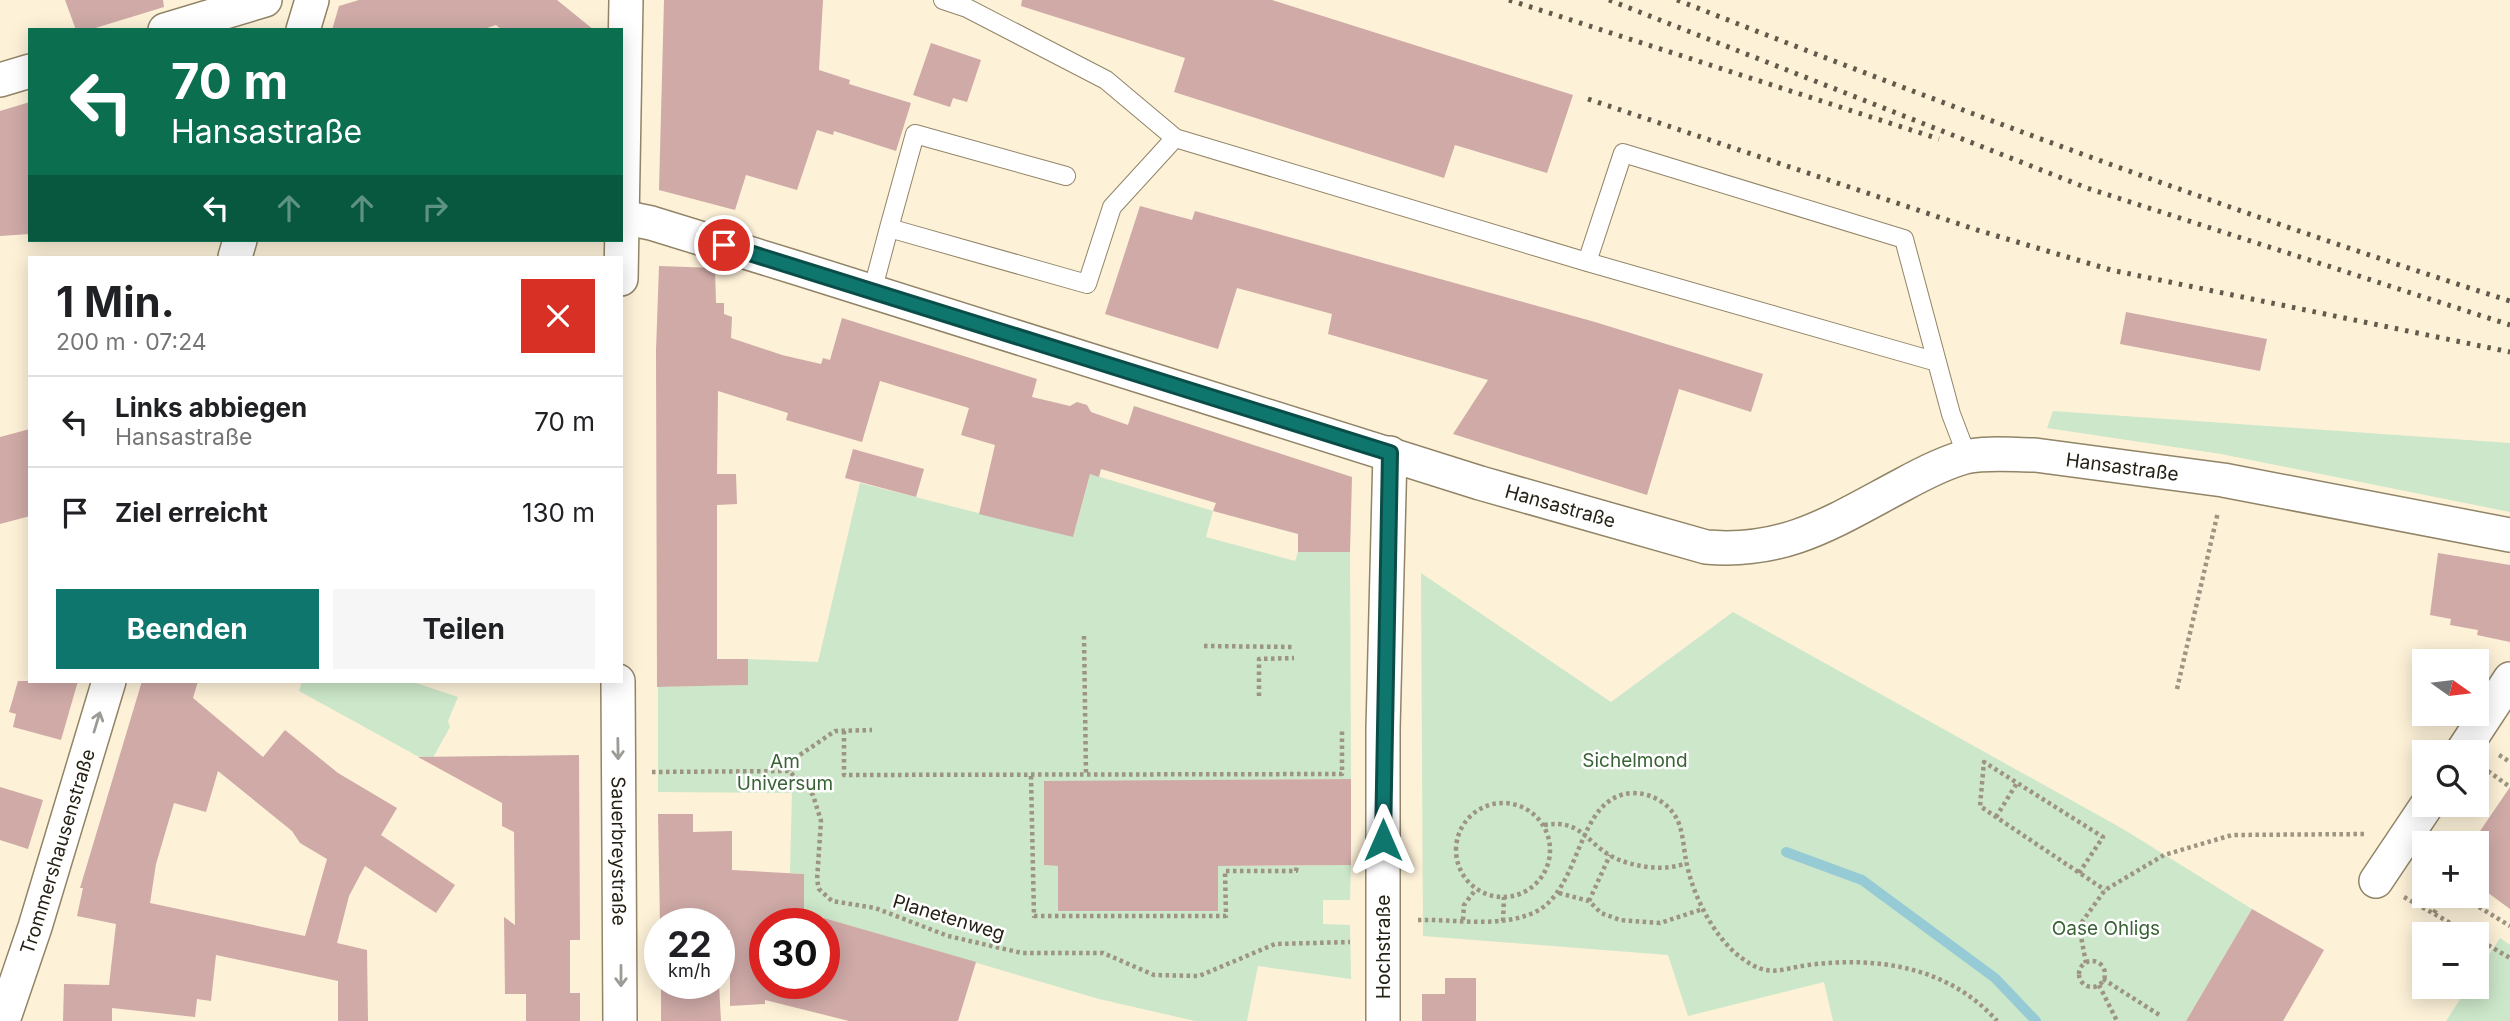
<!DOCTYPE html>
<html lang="de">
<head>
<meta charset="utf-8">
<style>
  :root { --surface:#fff; --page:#f6f6f6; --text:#202124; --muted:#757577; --line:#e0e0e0; --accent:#0f766e }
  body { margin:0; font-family:Inter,sans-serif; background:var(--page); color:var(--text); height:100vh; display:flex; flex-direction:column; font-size:26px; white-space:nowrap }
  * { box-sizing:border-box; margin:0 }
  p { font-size:23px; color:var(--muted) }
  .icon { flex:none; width:38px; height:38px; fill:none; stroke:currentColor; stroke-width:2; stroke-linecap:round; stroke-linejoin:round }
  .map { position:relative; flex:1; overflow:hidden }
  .drawer { position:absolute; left:28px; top:256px; width:595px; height:427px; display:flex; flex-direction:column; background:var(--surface); border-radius:0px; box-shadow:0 4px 18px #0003 }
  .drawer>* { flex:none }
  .guide { position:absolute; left:28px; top:28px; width:595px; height:214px; border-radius:0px; box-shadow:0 4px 18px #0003; background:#0b6e4f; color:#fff; overflow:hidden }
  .needle { width:46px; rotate:104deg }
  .buttons { position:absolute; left:2412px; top:649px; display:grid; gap:14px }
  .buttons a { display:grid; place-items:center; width:77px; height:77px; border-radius:0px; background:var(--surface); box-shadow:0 4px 18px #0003; font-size:35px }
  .speed { position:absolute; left:644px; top:908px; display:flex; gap:14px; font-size:35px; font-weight:700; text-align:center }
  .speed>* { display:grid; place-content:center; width:91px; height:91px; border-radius:50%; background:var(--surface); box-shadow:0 4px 18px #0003; line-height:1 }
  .speed small { font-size:18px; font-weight:400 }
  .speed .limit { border:10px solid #d22; background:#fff; color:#111 }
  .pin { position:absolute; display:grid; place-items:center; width:60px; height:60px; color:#fff; margin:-30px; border:4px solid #fff; border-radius:50%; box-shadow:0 2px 7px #0007 }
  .me { position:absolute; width:77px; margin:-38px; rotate:0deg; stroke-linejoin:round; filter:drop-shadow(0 0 5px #0008) }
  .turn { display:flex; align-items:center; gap:24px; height:147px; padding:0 28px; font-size:32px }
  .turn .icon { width:91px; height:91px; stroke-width:2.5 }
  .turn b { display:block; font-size:49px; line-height:60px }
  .lanes { display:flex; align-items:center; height:66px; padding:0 28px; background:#0003; justify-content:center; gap:35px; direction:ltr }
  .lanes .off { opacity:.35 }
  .round { display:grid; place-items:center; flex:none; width:74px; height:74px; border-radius:0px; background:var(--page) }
  .overview { display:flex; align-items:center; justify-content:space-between; height:119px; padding:0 28px }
  h1 { font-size:42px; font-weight:700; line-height:52px }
  .action { display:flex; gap:14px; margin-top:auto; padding:14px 28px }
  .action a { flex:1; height:80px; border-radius:0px; background:var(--accent); color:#fff; font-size:28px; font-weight:700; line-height:80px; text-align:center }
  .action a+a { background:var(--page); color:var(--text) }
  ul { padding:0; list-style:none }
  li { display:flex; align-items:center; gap:21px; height:91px; padding:0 28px; border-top:2px solid var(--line) }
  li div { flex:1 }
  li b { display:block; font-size:26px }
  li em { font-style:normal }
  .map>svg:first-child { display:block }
  .green { fill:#cce7c9 }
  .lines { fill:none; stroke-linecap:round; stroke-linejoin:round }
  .stream { stroke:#96cbd6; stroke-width:10 }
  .building { fill:#cfaaa7; fill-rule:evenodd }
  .lane-casing { stroke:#918467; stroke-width:20 }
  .street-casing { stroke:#918467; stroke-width:36 }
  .path { stroke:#9d9481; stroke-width:4.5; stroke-dasharray:3.5 3.5; stroke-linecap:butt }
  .lane { stroke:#fff; stroke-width:18 }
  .street { stroke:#fff; stroke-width:33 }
  .rail { stroke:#625b4b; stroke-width:5; stroke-dasharray:3.5 7; stroke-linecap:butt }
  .oneway { stroke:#9d9b96 }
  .route-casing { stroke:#0a4d48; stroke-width:18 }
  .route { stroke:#0f766e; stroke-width:12 }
  .labels { text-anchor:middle; stroke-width:5; stroke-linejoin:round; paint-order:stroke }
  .street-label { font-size:19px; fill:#262115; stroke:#fff }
  .park-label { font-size:19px; fill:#396335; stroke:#fff }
</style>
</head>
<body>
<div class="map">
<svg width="2510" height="1021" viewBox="0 0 2510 1021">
  <rect width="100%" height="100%" fill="#fdf1d8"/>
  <path class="green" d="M 2053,411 L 2510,443 L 2510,512 L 2221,454 L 2047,428 Z
    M 1090,474 L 1213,511 L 1206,537 L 1295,561 L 1298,552 L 1350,552 L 1351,779 L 1044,782 L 1044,865 L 1058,866 L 1058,911 L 1217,911 L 1218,866 L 1351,865 L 1350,900 L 1323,900 L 1323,924 L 1350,925 L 1351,979 L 1258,966 L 1247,1021 L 1195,1021 L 1099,999 L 804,912 L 804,874 L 790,873 L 792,793 L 658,792 L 658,687 L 748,685 L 748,659 L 818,662 L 860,483 L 1073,537 Z
    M 1421,573 L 1611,702 L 1733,612 L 2123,829 L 2252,909 L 2186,1021 L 1833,1021 L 1824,982 L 1688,1016 L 1668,955 L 1423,936 Z
    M 302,681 L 410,681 L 458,697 L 448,721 L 450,727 L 430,763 L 299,691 Z
    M 2500,938 L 2510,945 L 2510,1021 L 2446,1021 L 2468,987 L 2476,987 L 2476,975 Z"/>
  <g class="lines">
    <path class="stream" d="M 1786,852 L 1862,880 L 1995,978 L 2036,1021"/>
  </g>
  <path class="building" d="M 65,0 L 163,0 L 164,7 L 89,30 L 76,30 Z
    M 359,0 L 557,0 L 594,30 L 502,30 L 496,25 L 481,30 L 332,30 L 339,6 Z
    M 664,0 L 823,0 L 819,70 L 850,80 L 849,84 L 911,103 L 896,151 L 834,131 L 833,135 L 817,130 L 797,190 L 746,175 L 735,210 L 659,190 Z
    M 1022,0 L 1272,0 L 1573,95 L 1547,173 L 1455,145 L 1444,178 L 1174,92 L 1185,58 L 1021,6 Z
    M 931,43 L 981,60 L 967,102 L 953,98 L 950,107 L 913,95 Z
    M 30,102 L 30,234 L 0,236 L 0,111 Z
    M 1140,206 L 1192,220 L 1195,211 L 1595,322 L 1763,374 L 1751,412 L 1679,389 L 1647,495 L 1453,434 L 1488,380 L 1328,334 L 1332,314 L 1237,288 L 1218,349 L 1105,314 Z
    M 659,266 L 715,268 L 716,303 L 724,303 L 724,314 L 732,317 L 731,338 L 782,355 L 821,364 L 823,358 L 830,360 L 842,318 L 1037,379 L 1032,397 L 1070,406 L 1077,402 L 1087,405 L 1091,412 L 1128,425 L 1134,406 L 1352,477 L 1350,552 L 1298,552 L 1298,534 L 1213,511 L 1216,503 L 1101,469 L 1099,477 L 1090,474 L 1073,537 L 1007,521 L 979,514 L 995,445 L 961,435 L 969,408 L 880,381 L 862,442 L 786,420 L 788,413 L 718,391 L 717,474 L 736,474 L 737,504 L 717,505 L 717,659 L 748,659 L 748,685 L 657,687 L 656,350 Z
    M 2126,312 L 2267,339 L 2260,371 L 2120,344 Z
    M 30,429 L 30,516 L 0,524 L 0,437 Z
    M 853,449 L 924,469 L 916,497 L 845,478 Z
    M 2438,553 L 2510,565 L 2510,642 L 2477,635 L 2478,630 L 2450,625 L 2451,619 L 2430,615 Z
    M 18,681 L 78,681 L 61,740 L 13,727 L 16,714 L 9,712 Z
    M 142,681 L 198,681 L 193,698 L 263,757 L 285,730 L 338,773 L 397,808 L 381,835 L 455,885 L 436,913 L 365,866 L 349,896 L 337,943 L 367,950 L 368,1021 L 338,1021 L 338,981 L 216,955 L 211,1001 L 197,999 L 195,1017 L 112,1008 L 112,1021 L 63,1021 L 64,984 L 109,985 L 116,924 L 77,916 L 83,888 L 80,888 ZM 218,771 L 292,831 L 300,843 L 327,859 L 305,936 L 150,903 L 156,864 L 174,803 L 206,812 Z
    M 579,755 L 580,940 L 570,940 L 570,993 L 580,993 L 580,1021 L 526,1021 L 526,994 L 505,994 L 504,917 L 515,925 L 514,832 L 502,826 L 502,803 L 418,757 Z
    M 1351,779 L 1351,865 L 1218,866 L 1218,911 L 1058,911 L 1058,866 L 1044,865 L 1044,781 Z
    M 0,787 L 43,800 L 28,849 L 0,840 Z
    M 2510,787 L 2510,909 L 2476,884 L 2476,837 Z
    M 658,814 L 693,814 L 693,832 L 732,831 L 732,870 L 804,874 L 804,924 L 765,924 L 765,984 L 824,984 L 824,918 L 976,962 L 958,1021 L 849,1021 L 765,1000 L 765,1004 L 730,1006 L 730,930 L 719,929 L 719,924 L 660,924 Z
    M 2252,909 L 2324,950 L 2283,1021 L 2186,1021 Z
    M 1445,978 L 1476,978 L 1476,1021 L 1422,1021 L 1422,994 L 1445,994 Z
    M 661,984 L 719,984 L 721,1021 L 661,1021 Z"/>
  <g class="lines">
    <g class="lane-casing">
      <path id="lane" d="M 943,0 L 967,8 L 1106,80 L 1175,138 L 1587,262 L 1937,362 L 1951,414 L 1967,456
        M 889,228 L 915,134 L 1066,176
        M 1587,262 L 1623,153 L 1904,239 L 1937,362
        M 872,292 L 889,228 L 1087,284 L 1112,207 L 1175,138"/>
    </g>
    <g class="street-casing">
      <g id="street">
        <path d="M 165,30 L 265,0"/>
        <path d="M 303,30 L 312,0"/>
        <path d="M 0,80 L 30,71"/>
        <path id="s1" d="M 622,217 L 651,223 L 797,268 L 1480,483 L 1706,547 C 1786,554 1834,521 1902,485 C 1922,474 1943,463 1965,457 C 1987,452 2013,455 2035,455 L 2223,480 L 2510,535"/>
        <path d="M 235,257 L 240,240"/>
        <path d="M 621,279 L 626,0"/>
        <path id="s2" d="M 618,681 L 620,1021"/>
        <path d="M 2462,752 L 2510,679"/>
        <path d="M 2376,881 L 2427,805"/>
        <path id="s3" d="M 3,1021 L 35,927 L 109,681"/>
        <path d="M 1383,1021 L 1383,729 L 1390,453"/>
      </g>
    </g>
    <path class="path" d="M 1084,636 L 1086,775
      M 1204,646 L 1294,647
      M 2177,689 L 2218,512
      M 1259,696 L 1259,659 L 1294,658
      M 844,731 L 844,775 L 1342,774 L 1342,729
      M 2499,755 L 2510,762
      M 789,771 L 791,761 L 835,731 L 872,730
      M 2488,771 L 2510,787
      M 652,772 L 789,771 L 813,795 L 821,821 L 817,880 L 819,889 L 832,901 L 875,908 L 948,936 L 1022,953 L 1103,953 L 1154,975 L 1199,976 L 1275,944 L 1350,942
      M 1031,776 L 1034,916 L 1226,916 L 1225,871 L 1296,871 L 1297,865
      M1456 850a47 47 0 1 1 94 0a47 47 0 1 1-94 0Z
      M 1996,817 L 2017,783
      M 1544,825 C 1581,819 1585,841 1611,856 C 1631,867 1666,872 1686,863
      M 2079,873 L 2103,837 L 1984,762 L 1980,806 L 1996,817 L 2105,890
      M 1559,893 L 1589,901 L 1601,913 L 1620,920 L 1660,923 L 1703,909
      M 2461,896 L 2510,926
      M 2404,897 L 2470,934
      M 1589,901 L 1610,855
      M 2434,913 L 2445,896
      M 1418,920 C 1455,919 1498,928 1533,913 C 1583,892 1575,795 1633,793 C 1649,793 1665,801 1674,814 C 1683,827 1683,845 1686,860 C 1692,894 1714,939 1743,959 C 1769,978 1780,969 1808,965 C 1878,956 1949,967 1997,1021
      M 1463,920 L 1464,905 L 1476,889
      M 1503,921 L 1504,897
      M 2476,938 L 2510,958
      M2079 974a13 13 0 1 1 26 0a13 13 0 1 1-26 0Z
      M 2086,963 L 2079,926 L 2105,890 L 2164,855 L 2232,835 L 2367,834
      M 2103,979 L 2161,1016
      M 2099,985 L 2117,1021"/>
    <use href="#lane" class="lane"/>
    <use href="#street" class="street"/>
    <path class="rail" d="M 1509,0 L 1939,139
      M 1609,0 L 2087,188 L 2510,325
      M 1677,0 C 1952,108 2228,211 2510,301
      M 1588,99 L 1977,230 L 2111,270 L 2510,352"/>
  </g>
  <defs><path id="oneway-shaft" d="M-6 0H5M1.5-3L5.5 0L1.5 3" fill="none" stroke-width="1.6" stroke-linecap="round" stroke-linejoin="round" transform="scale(1.75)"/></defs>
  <g class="oneway">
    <use href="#oneway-shaft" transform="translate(97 722) rotate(-73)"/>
    <use href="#oneway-shaft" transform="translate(618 749) rotate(89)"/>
    <use href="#oneway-shaft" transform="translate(621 976) rotate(90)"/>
  </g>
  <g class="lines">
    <g class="route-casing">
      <path id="route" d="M 724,245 L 1390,453 L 1383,840"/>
    </g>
    <use href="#route" class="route"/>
  </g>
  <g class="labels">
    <g class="street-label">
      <text dy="7" stroke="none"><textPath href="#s1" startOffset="1570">Hansastraße</textPath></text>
      <text dy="7" stroke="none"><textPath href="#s1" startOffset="982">Hansastraße</textPath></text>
      <text dy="7" stroke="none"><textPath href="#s3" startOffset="178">Trommershausenstraße</textPath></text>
      <text dy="7" stroke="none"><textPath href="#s2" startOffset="170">Sauerbreystraße</textPath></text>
      <text transform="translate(949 917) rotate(17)" y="7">Planetenweg</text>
      <text transform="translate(1383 947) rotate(-90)" y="7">Hochstraße</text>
    </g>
    <g class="park-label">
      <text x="1635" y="767">Sichelmond</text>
      <text x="785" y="768">Am<tspan x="785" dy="22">Universum</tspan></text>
      <text x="2106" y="935">Oase Ohligs</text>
    </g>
  </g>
</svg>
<div class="buttons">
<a><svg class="needle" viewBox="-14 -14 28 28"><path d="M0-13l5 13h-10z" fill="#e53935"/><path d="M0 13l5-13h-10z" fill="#757577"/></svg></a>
<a><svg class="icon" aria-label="search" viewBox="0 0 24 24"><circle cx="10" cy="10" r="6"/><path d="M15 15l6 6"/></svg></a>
<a>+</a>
<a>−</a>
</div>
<div class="speed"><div>22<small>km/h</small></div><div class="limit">30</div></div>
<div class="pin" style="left:724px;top:245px;background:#d93025"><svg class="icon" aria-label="arrive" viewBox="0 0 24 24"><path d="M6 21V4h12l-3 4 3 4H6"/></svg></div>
<svg class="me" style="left:1383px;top:840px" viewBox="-20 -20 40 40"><path d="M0-17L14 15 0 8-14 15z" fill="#0f766e" stroke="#fff" stroke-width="4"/></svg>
<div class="guide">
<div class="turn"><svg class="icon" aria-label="left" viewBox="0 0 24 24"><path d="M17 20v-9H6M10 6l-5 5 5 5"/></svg><div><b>70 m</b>Hansastraße</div></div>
<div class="lanes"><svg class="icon" aria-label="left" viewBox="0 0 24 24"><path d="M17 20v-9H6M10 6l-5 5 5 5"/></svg><svg class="icon off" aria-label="ahead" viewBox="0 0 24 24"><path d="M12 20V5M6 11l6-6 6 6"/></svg><svg class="icon off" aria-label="ahead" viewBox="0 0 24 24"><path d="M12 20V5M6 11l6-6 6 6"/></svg><svg class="icon off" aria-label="right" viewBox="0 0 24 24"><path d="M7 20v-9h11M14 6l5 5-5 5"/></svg></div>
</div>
<section class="drawer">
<div class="overview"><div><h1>1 Min.</h1><p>200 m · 07:24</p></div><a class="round" style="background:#d93025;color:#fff"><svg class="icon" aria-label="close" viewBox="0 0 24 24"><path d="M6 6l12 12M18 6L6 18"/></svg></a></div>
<ul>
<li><svg class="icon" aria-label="left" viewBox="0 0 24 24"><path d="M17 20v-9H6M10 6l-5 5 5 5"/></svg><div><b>Links abbiegen</b><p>Hansastraße</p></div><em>70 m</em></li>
<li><svg class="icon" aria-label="arrive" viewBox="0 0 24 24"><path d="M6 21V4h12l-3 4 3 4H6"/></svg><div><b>Ziel erreicht</b></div><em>130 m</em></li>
</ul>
<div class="action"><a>Beenden</a><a>Teilen</a></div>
</section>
</div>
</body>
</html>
